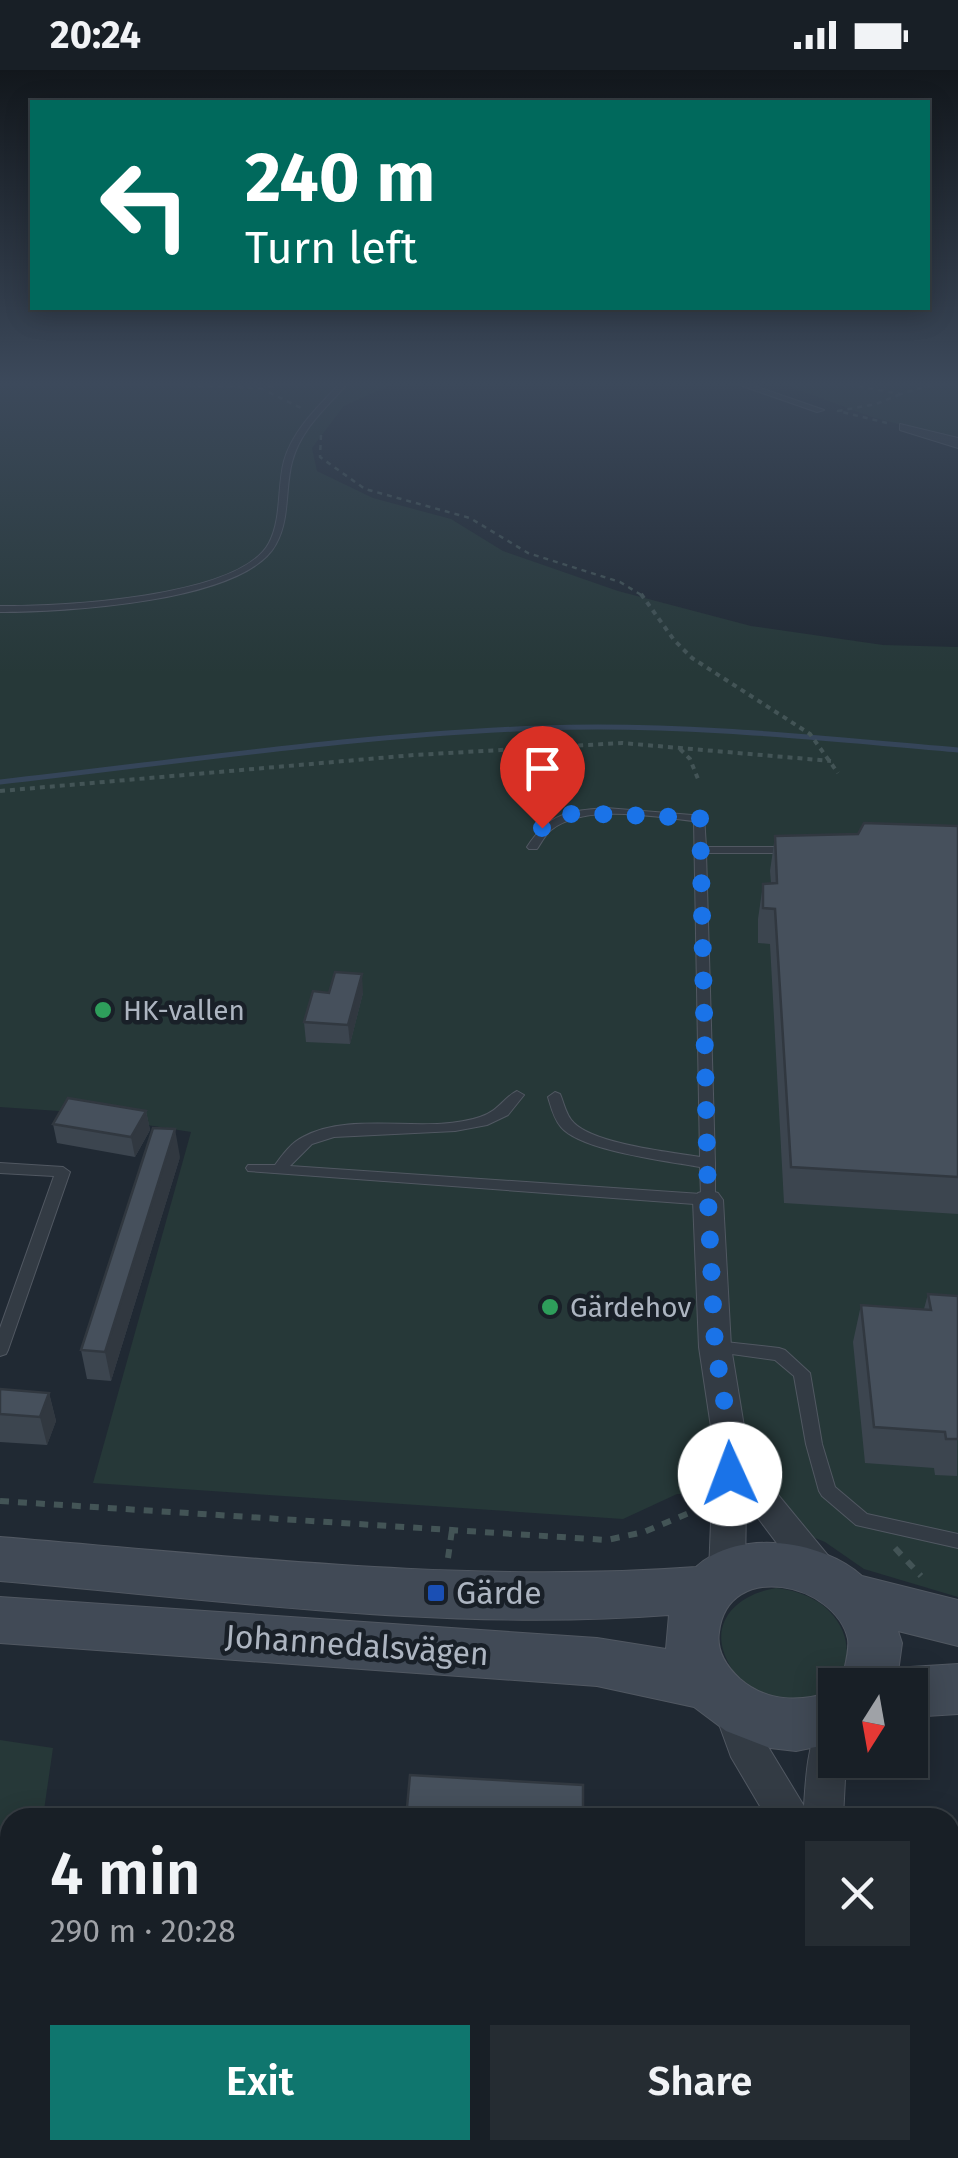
<!DOCTYPE html>
<html lang="en">
<head>
<meta charset="utf-8">
<style>
  :root { --surface:#181f26; --page:#252c32; --text:#f1f3f6; --muted:#9fa2a7; --line:#363d43; --accent:#0f766e }
  body { margin:0; font-family:"Fira Sans",sans-serif; background:var(--page); color:var(--text); height:100vh; display:flex; flex-direction:column; font-size:38px; white-space:nowrap }
  * { box-sizing:border-box; margin:0 }
  p { font-size:32px; color:var(--muted) }
  .icon { flex:none; width:55px; height:55px; fill:none; stroke:currentColor; stroke-width:2; stroke-linecap:round; stroke-linejoin:round }
  .map { position:relative; flex:1; overflow:hidden }
  .sheet { position:absolute; left:0px; top:1738px; width:960px; height:352px; display:flex; flex-direction:column; background:var(--surface); border-radius:30px 30px 0 0; box-shadow:0 5px 25px #0003,0 0 0 2px var(--line) }
  .sheet>* { flex:none }
  .banner { position:absolute; left:30px; top:30px; width:900px; height:210px; border-radius:0px; box-shadow:0 5px 25px #0003,0 0 0 2px var(--line); background:#00695c; color:#fff; overflow:hidden }
  .needle { width:65px; rotate:191deg }
  .fabs { position:absolute; left:818px; top:1598px; display:grid; gap:20px }
  .fabs a { display:grid; place-items:center; width:110px; height:110px; border-radius:0px; background:var(--surface); box-shadow:0 5px 25px #0003,0 0 0 2px var(--line); font-size:50px }
  .pin { position:absolute; display:grid; place-items:center; width:85px; height:85px; color:#fff; margin:-102px -42px; border-radius:50% 50% 50% 0; rotate:-45deg; box-shadow:0 0 10px #0007 }
  .pin .icon { rotate:45deg }
  .me { position:absolute; width:110px; margin:-55px; rotate:358deg; stroke-linejoin:round; filter:drop-shadow(0 0 8px #0008) }
  .turn { display:flex; align-items:center; gap:35px; height:210px; padding:0 50px; font-size:45px }
  .turn .icon { width:130px; height:130px; stroke-width:2.5 }
  .turn b { display:block; font-size:70px; line-height:85px }
  .round { display:grid; place-items:center; flex:none; width:105px; height:105px; border-radius:0px; background:var(--page) }
  .headline { display:flex; align-items:center; justify-content:space-between; height:170px; padding:0 50px }
  h1 { font-size:60px; font-weight:600; line-height:75px }
  .button { display:flex; gap:20px; margin-top:auto; padding:20px 50px }
  .button a { flex:1; height:115px; border-radius:0px; background:var(--accent); color:#fff; font-size:40px; font-weight:600; line-height:115px; text-align:center }
  .button a+a { background:var(--page); color:var(--text) }
  .status { display:flex; justify-content:space-between; align-items:center; height:70px; padding:0 50px; background:var(--surface); direction:ltr }
  .status svg { height:28px; fill:currentColor }
  .map>svg:first-child { display:block }
  .green { fill:#263838 }
  .lines { fill:none; stroke-linecap:round; stroke-linejoin:round }
  .stream { stroke:#354559; stroke-width:5 }
  .service-casing { stroke:#515862; stroke-width:2 }
  .minor-casing { stroke:#515862; stroke-width:2 }
  .secondary-casing { stroke:#515862; stroke-width:2 }
  .path-far2 { stroke:#435456; stroke-width:2.5; stroke-dasharray:5 5; stroke-linecap:butt }
  .path-far1 { stroke:#435456; stroke-width:4; stroke-dasharray:5 5; stroke-linecap:butt }
  .path { stroke:#435456; stroke-width:6; stroke-dasharray:9 9; stroke-linecap:butt }
  .service { fill:#333b44; fill-rule:evenodd }
  .minor { fill:#333b44; fill-rule:evenodd }
  .secondary { fill:#414a56; fill-rule:evenodd }
  .wall { fill:#3c454f }
  .shaded-wall { fill:#313840 }
  .building { fill:#46505c; stroke:#313840; stroke-width:2.5 }
  .route { stroke:#1a73e8; stroke-width:18; stroke-dasharray:0 32.4 }
  .leisure-dot { fill:#2e9e5b; stroke:#192028; stroke-width:4 }
  .transit-dot { fill:#1a4fb4; stroke:#192028; stroke-width:4 }
  .labels { text-anchor:middle; stroke-width:9; stroke-linejoin:round; paint-order:stroke }
  .poi-label { font-size:28px; fill:#adb5c1; stroke:#192028; text-anchor:start }
  .near-poi-label { font-size:32px; fill:#adb5c1; stroke:#192028; text-anchor:start }
  .near-street-label { font-size:32px; fill:#adb5c1; stroke:#192028 }
</style>
</head>
<body>
<div class="status"><b>20:24</b><svg viewBox="0 0 49 12"><path d="M0 12V9h3v3zM5 12V6h3v6zM10 12V3h3v9zM15 12V0h3v12zM26 1h20v11H26zM47 4h2v5h-2z"/></svg></div>
<div class="map">
<svg width="958" height="2088" viewBox="0 0 958 2088">
  <rect width="100%" height="100%" fill="#202933"/>
  <path class="green" d="M 0,311 L 399,311 L 344,336 L 312,378 L 317,401 L 373,428 L 451,449 L 503,481 L 618,521 L 751,556 L 883,575 L 958,577 L 958,1527 L 864,1499 L 825,1472 L 708,1424 L 677,1424 L 623,1449 L 93,1413 L 191,1062 L 59,1041 L 0,1037 Z
    M 774,311 L 958,311 L 958,370 L 872,347 Z
    M 776,1518 C 879,1529 864,1655 768,1626 C 751,1620 735,1608 728,1592 C 707,1552 738,1524 776,1518 Z
    M 0,1670 L 53,1678 L 43,1747 L 10,1748 L 10,1842 L 0,1862 Z"/>
  <g class="lines">
    <path class="stream" d="M 0,712 C 180,692 361,664 542,658 C 682,653 820,668 958,680"/>
    <g class="service-casing">
      <path id="service" d="M 342,311 L 350,311 C 328,336 301,358 292,392 C 285,419 290,449 276,474 C 245,533 61,542 0,542 L 0,536 C 57,537 240,528 269,473 C 282,448 277,417 284,391 C 293,359 320,335 342,311 Z
        M 728,311 L 740,311 L 824,340 L 817,342 Z
        M 606,738 L 704,746 L 706,777 L 792,777 L 798,780 L 792,783 L 706,783 L 715,1093 L 715,1130 L 713,1134 L 708,1135 L 248,1101 L 246,1098 L 248,1095 L 275,1095 C 283,1084 291,1073 303,1067 C 352,1040 427,1065 480,1047 C 499,1041 503,1028 517,1021 L 524,1025 L 508,1045 L 487,1055 L 455,1061 L 334,1067 L 312,1074 L 290,1096 L 701,1124 L 700,1097 C 668,1091 581,1081 561,1057 C 554,1049 551,1037 548,1027 L 555,1022 L 560,1024 C 564,1033 566,1046 574,1053 C 595,1074 670,1082 700,1087 L 694,751 C 654,747 585,733 551,760 C 545,765 541,773 537,779 L 529,779 L 527,777 C 549,743 568,741 606,738 Z
        M 0,1093 L 63,1097 L 70,1102 L 8,1280 L 6,1284 L 0,1286 L 0,1258 L 54,1106 L 0,1103 Z
        M 716,1271 L 779,1278 L 785,1280 L 810,1303 L 822,1374 L 835,1417 L 867,1444 L 958,1464 L 958,1478 L 856,1455 L 822,1426 L 819,1421 L 806,1374 L 794,1306 L 775,1290 L 710,1281 L 708,1277 L 710,1273 Z"/>
    </g>
    <g class="minor-casing">
      <path id="minor" d="M 900,354 L 958,368 L 958,378 L 900,360 Z
        M 708,1120 L 718,1123 L 723,1130 L 731,1277 L 747,1375 L 779,1426 L 835,1494 L 840,1505 L 835,1516 L 822,1520 L 809,1516 L 746,1432 L 745,1503 L 740,1514 L 727,1518 L 714,1514 L 709,1503 L 714,1377 L 699,1277 L 693,1130 L 698,1123 Z
        M 731,1618 L 744,1623 L 761,1665 L 804,1736 C 806,1704 808,1675 821,1645 L 835,1640 L 835,1690 L 846,1690 L 843,1748 L 767,1748 L 731,1687 L 712,1635 L 718,1623 Z
        M 950,1856 L 958,1857 L 958,1899 L 950,1898 Z
        M 842,2080 L 888,2080 L 888,2088 L 842,2088 Z"/>
    </g>
    <g class="secondary-casing">
      <path id="secondary" d="M 0,1467 C 232,1486 463,1514 696,1497 C 738,1458 822,1470 862,1506 L 958,1530 L 958,1576 L 898,1561 L 902,1573 L 898,1602 L 910,1597 L 958,1594 L 958,1644 L 910,1647 L 910,1615 L 841,1615 C 843,1601 850,1583 848,1569 C 835,1513 728,1489 719,1562 C 716,1581 726,1596 740,1609 C 768,1633 801,1632 835,1621 L 835,1673 L 796,1681 L 770,1678 L 726,1661 L 694,1637 L 597,1616 L 0,1573 L 0,1527 L 597,1568 L 666,1579 L 669,1545 C 446,1562 222,1530 0,1511 Z"/>
    </g>
    <path class="path-far2" d="M 68,311 L 260,318 L 304,311
      M 829,311 L 901,324 L 945,311
      M 260,318 L 303,339
      M 887,353 L 838,341 L 876,334 L 901,324
      M 321,365 L 320,387 L 365,419 L 470,448 L 528,483 L 620,512 L 643,526"/>
    <path class="path-far1" d="M 641,524 L 674,570 L 692,588 L 810,664 L 838,703
      M 680,679 L 690,689 L 698,709
      M 0,721 L 414,685 L 622,673 L 831,691"/>
    <path class="path" d="M 0,1431 L 607,1470 L 644,1462 L 701,1438
      M 895,1478 L 921,1506
      M 448,1488 L 452,1460"/>
    <use href="#service" class="service"/>
    <use href="#minor" class="minor"/>
    <use href="#secondary" class="secondary"/>
  </g>
  <path class="wall" d="M 958,756 L 958,1144 L 784,1133 L 770,874 L 758,873 L 758,849 L 763,814 L 771,813 L 770,801 L 775,766 L 858,764 Z
    M 329,923 L 363,923 L 350,974 L 306,972 L 304,952 Z
    M 146,1041 L 150,1060 L 135,1087 L 57,1073 L 53,1054 Z
    M 180,1087 L 111,1311 L 87,1309 L 81,1280 Z
    M 928,1224 L 958,1226 L 957,1406 L 935,1405 L 934,1398 L 865,1393 L 853,1272 L 861,1235 L 924,1239 Z
    M 0,1319 L 49,1323 L 56,1351 L 47,1375 L 0,1372 Z"/>
  <path class="shaded-wall" d="M 362,904 L 363,923 L 350,974 L 348,955 Z
    M 146,1041 L 150,1060 L 135,1087 L 131,1067 Z
    M 175,1059 L 180,1087 L 111,1311 L 105,1282 Z
    M 49,1323 L 56,1351 L 47,1375 L 40,1347 Z
    M 46,2080 L 63,2080 L 61,2088 L 44,2088 Z"/>
  <path class="building" d="M 864,753 L 958,756 L 958,1107 L 791,1097 L 775,839 L 763,838 L 763,814 L 777,813 L 775,766 L 858,764 Z
    M 335,902 L 362,904 L 348,955 L 304,952 L 313,921 L 329,923 Z
    M 68,1028 L 146,1041 L 131,1067 L 53,1054 Z
    M 153,1058 L 175,1059 L 105,1282 L 81,1280 Z
    M 928,1224 L 958,1226 L 958,1369 L 946,1369 L 945,1362 L 874,1357 L 861,1235 L 931,1240 Z
    M 0,1319 L 49,1323 L 40,1347 L 0,1344 Z
    M 410,1705 L 583,1715 L 583,1748 L 406,1748 Z
    M 10,2054 L 10,2080 L 46,2080 L 44,2088 L 0,2088 Z
    M 205,2080 L 648,2080 L 648,2088 L 204,2088 Z"/>
  <linearGradient id="sky" x2="0" y2="1"><stop stop-color="#12171c"/><stop offset="0.52" stop-color="#3c495b"/><stop offset="1" stop-color="#3c495b" stop-opacity="0"/></linearGradient>
  <rect width="958" height="603" fill="url(#sky)"/>
  <g class="lines">
    <path class="route" d="M 542,758 L 573,743 L 700,748 L 708,1130 L 715,1277 L 732,1377 L 730,1404"/>
  </g>
  <g class="leisure-dot">
    <circle cx="103" cy="940" r="10"/>
    <circle cx="550" cy="1237" r="10"/>
  </g>
  <rect class="transit-dot" x="426" y="1513" width="20" height="20" rx="5"/>
  <g class="labels">
    <g class="poi-label">
      <text x="123" y="950">HK-vallen</text>
      <text x="570" y="1247">Gärdehov</text>
    </g>
    <g class="near-poi-label">
      <text x="456" y="1534">Gärde</text>
    </g>
    <g class="near-street-label">
      <text transform="translate(357 1575) rotate(4)" y="11">Johannedalsvägen</text>
    </g>
  </g>
</svg>
<div class="fabs">
<a><svg class="needle" viewBox="-14 -14 28 28"><path d="M0-13l5 13h-10z" fill="#e53935"/><path d="M0 13l5-13h-10z" fill="#9fa2a7"/></svg></a>
</div>
<div class="pin" style="left:542px;top:758px;background:#d93025"><svg class="icon" aria-label="arrive" viewBox="0 0 24 24"><path d="M6 21V4h12l-3 4 3 4H6"/></svg></div>
<svg class="me" style="left:730px;top:1404px" viewBox="-20 -20 40 40"><circle r="19" fill="#fff"/><path d="M0-13L10 11 0 6-10 11z" fill="#1a73e8"/></svg>
<div class="banner">
<div class="turn"><svg class="icon" aria-label="left" viewBox="0 0 24 24"><path d="M17 20v-9H6M10 6l-5 5 5 5"/></svg><div><b>240 m</b>Turn left</div></div>
</div>
<section class="sheet">
<div class="headline"><div><h1>4 min</h1><p>290 m · 20:28</p></div><a class="round"><svg class="icon" aria-label="close" viewBox="0 0 24 24"><path d="M6 6l12 12M18 6L6 18"/></svg></a></div>
<div class="button"><a>Exit</a><a>Share</a></div>
</section>
</div>
</body>
</html>
